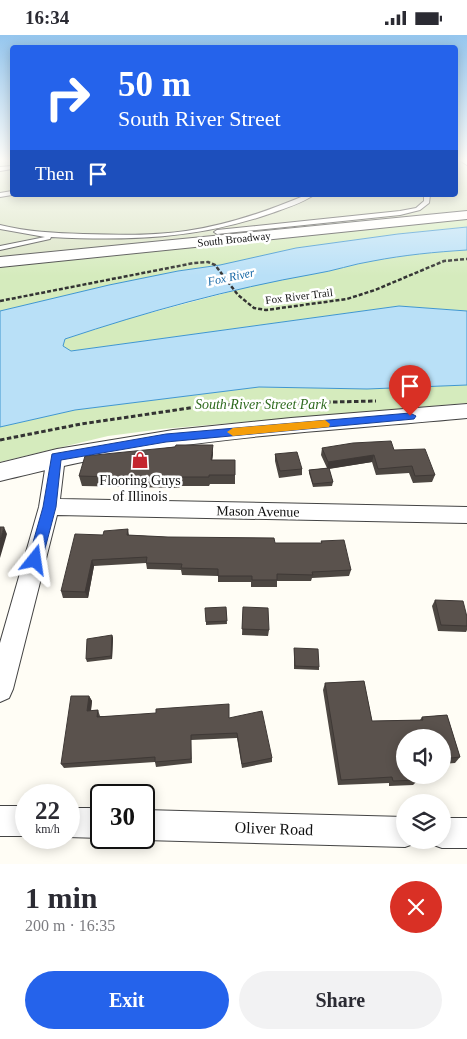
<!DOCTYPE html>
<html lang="en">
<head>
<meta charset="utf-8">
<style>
  :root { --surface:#fff; --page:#f2f2f3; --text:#2b2b33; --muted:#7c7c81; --accent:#2563eb }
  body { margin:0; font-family:Georgia,serif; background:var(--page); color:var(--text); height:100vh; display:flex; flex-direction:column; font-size:19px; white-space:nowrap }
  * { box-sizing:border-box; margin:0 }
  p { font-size:16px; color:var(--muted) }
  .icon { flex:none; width:28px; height:28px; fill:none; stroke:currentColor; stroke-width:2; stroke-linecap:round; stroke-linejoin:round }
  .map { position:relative; height:829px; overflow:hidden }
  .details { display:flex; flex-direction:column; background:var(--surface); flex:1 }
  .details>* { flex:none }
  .banner { position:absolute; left:10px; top:10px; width:448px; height:152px; border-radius:5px; box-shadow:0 2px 12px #0003; background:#2563eb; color:#fff; overflow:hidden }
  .buttons { position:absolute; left:396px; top:694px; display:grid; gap:10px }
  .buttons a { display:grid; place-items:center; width:55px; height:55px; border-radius:50%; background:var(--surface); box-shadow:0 2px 12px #0003; font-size:25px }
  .speed { position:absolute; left:15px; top:749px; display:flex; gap:10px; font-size:25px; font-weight:700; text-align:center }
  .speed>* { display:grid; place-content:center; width:65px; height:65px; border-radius:50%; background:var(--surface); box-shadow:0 2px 12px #0003; line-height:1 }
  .speed small { font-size:12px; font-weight:400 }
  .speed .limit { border:2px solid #111; border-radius:8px; background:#fff; color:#111 }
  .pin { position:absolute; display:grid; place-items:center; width:42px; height:42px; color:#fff; margin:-51px -21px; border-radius:50% 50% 50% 0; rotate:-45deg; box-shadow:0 0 5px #0007 }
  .pin .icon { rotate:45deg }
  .me { position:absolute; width:55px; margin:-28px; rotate:15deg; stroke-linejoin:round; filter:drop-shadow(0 0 4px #0008) }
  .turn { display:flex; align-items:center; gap:18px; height:105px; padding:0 25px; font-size:22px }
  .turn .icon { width:65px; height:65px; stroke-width:2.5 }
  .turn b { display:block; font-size:35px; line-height:42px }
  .then { display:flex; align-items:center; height:48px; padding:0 25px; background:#0003; gap:10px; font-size:19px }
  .round { display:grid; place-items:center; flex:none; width:52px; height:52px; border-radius:26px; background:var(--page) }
  .headline { display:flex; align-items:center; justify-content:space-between; height:85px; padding:0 25px }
  h1 { font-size:30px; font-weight:800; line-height:38px }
  .primary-button { display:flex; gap:10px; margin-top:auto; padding:10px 25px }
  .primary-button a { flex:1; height:58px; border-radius:30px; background:var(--accent); color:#fff; font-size:20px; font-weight:800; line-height:58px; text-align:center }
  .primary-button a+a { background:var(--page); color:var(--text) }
  .status { display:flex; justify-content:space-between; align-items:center; height:35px; padding:0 25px; background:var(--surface); direction:ltr }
  .status svg { height:14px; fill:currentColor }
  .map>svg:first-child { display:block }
  .green { fill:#d5ebbd }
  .cemetery { fill:#d9e3c4 }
  .water { fill:#b9e0f7; stroke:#3f96cf }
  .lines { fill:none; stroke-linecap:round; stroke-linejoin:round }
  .service-casing { stroke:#444; stroke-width:2 }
  .minor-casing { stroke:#444; stroke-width:2 }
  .tertiary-casing { stroke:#444; stroke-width:2 }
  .path-far1 { stroke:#333; stroke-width:2.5; stroke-dasharray:4 2; stroke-linecap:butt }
  .path { stroke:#333; stroke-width:3; stroke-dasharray:4.5 2.5; stroke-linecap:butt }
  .service { fill:#fff; fill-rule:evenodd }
  .minor { fill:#fff; fill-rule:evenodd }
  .tertiary { fill:#fff; fill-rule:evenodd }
  .wall { fill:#4d4742 }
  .shaded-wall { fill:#3f3936 }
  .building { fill:#5a524d; stroke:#3f3936 }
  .route { fill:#2563eb; stroke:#184099 }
  .slow { fill:#f59e0b }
  .labels { text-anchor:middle; stroke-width:5; stroke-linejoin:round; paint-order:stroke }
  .far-street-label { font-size:11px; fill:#111; stroke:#fff }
  .far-water-label { font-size:12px; font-style:italic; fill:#1768a6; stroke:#fff }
  .park-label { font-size:14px; font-style:italic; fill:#2f6b1f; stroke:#fff }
  .poi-label { font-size:14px; fill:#111; stroke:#fff }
  .street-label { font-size:14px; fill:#111; stroke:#fff }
  .near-street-label { font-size:16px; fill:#111; stroke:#fff }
</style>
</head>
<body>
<div class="status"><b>16:34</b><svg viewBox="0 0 49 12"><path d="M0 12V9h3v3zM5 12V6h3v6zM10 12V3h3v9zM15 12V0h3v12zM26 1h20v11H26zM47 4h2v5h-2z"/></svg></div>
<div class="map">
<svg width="467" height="829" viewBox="0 0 467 829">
  <rect width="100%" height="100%" fill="#fffdf5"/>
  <path class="green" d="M 467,183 L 467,192 L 398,199 L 296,213 L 220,230 L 178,236 L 109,250 L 0,276 L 0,232 Z
    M 467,215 L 467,276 L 399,271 L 71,316 L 63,311 L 65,304 L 127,284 L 279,244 L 314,239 L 371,226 L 430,217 Z
    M 467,350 L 467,368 L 162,394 L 108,401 L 0,427 L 0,392 L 75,375 L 259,352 L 367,354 Z"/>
  <path class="cemetery" d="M 0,125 L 12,125 L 12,160 L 455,160 L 456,125 L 467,130 L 467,176 L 0,223 Z"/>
  <path class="water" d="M 467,192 L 467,215 C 435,217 404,220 373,226 C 353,229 334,236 314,239 C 229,254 146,277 65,304 L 63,311 L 71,316 L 399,271 L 467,276 L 467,350 L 367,354 L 259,352 L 75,375 L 0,392 L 0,276 L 109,250 L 178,236 L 220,230 L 296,213 L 398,199 Z"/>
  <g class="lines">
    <g class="service-casing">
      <path id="service" d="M 12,131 L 12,134 L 0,136 L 0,132 Z
        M 12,156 L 12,160 L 0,162 L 0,158 Z
        M 306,160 L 314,160 C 302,168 286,173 272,178 C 198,204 128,206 51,202 L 50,204 L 0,215 L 0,211 L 45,202 L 0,194 L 0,190 C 28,197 55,198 83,199 C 118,200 152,201 186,196 C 228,190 268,176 306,160 Z
        M 424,160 L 430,160 L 429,168 L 420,175 L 400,180 L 217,199 L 214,197 L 217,195 L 400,176 L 416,173 L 424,166 Z"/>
    </g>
    <g class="minor-casing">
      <path id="minor" d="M 56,415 L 63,417 L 65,422 L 60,464 L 467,472 L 467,488 L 57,480 L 13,654 L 9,663 L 0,667 L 0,608 L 39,472 L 47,422 L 49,417 Z
        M 0,771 L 26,771 L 26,801 L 0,801 Z
        M 69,773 L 101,773 L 101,802 L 103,802 L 101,803 L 67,802 L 69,802 Z
        M 144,775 L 405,782 L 405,805 L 417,805 L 416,808 L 405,812 L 144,805 L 137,802 L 144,802 Z
        M 442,783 L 467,783 L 467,813 L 442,813 L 431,809 L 430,805 L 442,805 Z"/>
    </g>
    <g class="tertiary-casing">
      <path id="tertiary" d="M 459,125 L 467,125 L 467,130 Z
        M 467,176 L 467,184 L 0,232 L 0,222 Z
        M 467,369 L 467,383 C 350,394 231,400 115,421 C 76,427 38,437 0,446 L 0,428 L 57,414 L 173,395 L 291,383 Z"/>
    </g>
    <path class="path-far1" d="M 0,266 L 194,228 L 208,227 L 215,230 L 238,260 L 254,273 L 266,275 L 347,264 L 375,255 L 444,226 L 467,224"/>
    <path class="path" d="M 0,405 L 81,389 L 210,370 L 376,366"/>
    <use href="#service" class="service"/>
    <use href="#minor" class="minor"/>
    <use href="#tertiary" class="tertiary"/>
  </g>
  <path class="wall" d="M 322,413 L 394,415 L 435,440 L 432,447 L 413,448 L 409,438 L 376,440 L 372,427 L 329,434 L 333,447 L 332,451 L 313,452 L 309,438 L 309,435 L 327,433 L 321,420 Z
    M 213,419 L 212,425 L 235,425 L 235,449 L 210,449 L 209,451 L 180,451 L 179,453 L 82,451 L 79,441 Z
    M 275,419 L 302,434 L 302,440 L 279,443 L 275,426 Z
    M 128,494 L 129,500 L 275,508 L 321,508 L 321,506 L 351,535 L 349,541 L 312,543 L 311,546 L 277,546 L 277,552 L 251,552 L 251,547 L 218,547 L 218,541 L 182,540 L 181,535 L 147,534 L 146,528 L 94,531 L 88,563 L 63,563 L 61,556 L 103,500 Z
    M 435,565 L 467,582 L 467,595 L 466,597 L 438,596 L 432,571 Z
    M 226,572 L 227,589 L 206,590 L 206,587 Z
    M 243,572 L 269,595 L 268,601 L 242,600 Z
    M 112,600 L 113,603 L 112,624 L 87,627 L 86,624 Z
    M 294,613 L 319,632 L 319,635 L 294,634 Z
    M 364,646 L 372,686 L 420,685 L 422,682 L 447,680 L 460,722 L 455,728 L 442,729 L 442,702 L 405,702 L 405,740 L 417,740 L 418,745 L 413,750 L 389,751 L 389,748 L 338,750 L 323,655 L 325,648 Z
    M 89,661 L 92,666 L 91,676 L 98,675 L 100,681 L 229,683 L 272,723 L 272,727 L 242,733 L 237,703 L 191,705 L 192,728 L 156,732 L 155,727 L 64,733 L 61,729 Z"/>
  <path class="shaded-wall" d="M 213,410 L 213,419 L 211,434 L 211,425 Z
    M 374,420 L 372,427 L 327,434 L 328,427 Z
    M 179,442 L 180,451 L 179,453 L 178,444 Z
    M 4,492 L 7,499 L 0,523 L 0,505 Z
    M 92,525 L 94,531 L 88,563 L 85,557 Z
    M 112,600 L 113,603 L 112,624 L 111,621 Z
    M 89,661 L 92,666 L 90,681 L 87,676 Z"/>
  <path class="building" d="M 391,406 L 394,415 L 425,414 L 435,440 L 415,441 L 412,431 L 378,434 L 374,420 L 328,427 L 322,413 L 353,408 Z
    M 176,410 L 213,410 L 211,425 L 235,425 L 235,440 L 209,440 L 209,442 L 179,442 L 178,444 L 79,441 L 85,421 L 175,412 Z
    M 297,417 L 302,434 L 280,436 L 275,419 Z
    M 329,433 L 333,447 L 313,449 L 309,435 Z
    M 0,492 L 4,492 L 0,505 Z
    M 128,494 L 127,500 L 168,502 L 274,503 L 275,508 L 322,508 L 321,506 L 344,505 L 351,535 L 312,537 L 313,540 L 277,539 L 277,545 L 252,545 L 252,541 L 218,541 L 218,534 L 181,533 L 182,529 L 146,528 L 147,522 L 92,525 L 85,557 L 61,556 L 75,499 L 103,500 L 104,496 Z
    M 435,565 L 463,566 L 467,582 L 467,591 L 441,590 Z
    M 226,572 L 227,586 L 206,587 L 205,573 Z
    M 243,572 L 268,573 L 269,595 L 242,594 Z
    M 112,600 L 111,621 L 86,624 L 87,604 Z
    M 294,613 L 318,614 L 319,632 L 295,631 Z
    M 364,646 L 372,686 L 423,685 L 422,682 L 447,680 L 460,722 L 442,724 L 442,702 L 405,702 L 405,740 L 417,740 L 418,745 L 393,746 L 392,742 L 341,745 L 325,648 Z
    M 71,661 L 89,661 L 87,676 L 98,675 L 97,682 L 156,678 L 156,674 L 229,669 L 229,683 L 262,676 L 272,723 L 242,729 L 237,698 L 191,700 L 191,724 L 155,727 L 155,722 L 61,729 Z"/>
  <linearGradient id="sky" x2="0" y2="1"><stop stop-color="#95c6ee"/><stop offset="0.52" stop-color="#fffefa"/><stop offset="1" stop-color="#fffefa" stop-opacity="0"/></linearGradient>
  <rect width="467" height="241" fill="url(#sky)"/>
  <path class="route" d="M 410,378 L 416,381 L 414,384 L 166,407 L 61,425 L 56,472 L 42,525 L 40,529 L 35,531 L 30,529 L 28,525 L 43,472 L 52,419 L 166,399 Z"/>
  <path class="slow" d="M 325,385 L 330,389 L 329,392 L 233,401 L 227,397 L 233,393 Z"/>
  <defs>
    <g id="shop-bare" transform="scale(1.35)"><path d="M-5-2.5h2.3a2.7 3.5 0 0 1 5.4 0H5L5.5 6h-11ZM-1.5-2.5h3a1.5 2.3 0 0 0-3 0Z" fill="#c4262e" stroke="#fff" stroke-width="2.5" paint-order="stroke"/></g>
  </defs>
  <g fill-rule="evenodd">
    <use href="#shop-bare" x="140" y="425"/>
  </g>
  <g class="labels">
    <g class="far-street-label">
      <text transform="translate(234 204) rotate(-6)" y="4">South Broadway</text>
      <text transform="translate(299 261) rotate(-7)" y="4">Fox River Trail</text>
    </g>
    <g class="far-water-label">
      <text transform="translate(231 242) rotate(-12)" y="4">Fox River</text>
    </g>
    <g class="park-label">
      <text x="261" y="374">South River Street Park</text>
    </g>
    <g class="poi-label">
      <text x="140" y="450">Flooring Guys<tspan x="140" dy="16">of Illinois</tspan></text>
    </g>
    <g class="street-label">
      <text transform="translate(258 476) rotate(1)" y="5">Mason Avenue</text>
    </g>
    <g class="near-street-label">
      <text transform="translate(274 793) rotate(2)" y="6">Oliver Road</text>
    </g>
  </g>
</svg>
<div class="buttons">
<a><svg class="icon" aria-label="sound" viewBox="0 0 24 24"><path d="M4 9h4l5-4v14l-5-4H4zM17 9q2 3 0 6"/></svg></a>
<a><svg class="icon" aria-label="layers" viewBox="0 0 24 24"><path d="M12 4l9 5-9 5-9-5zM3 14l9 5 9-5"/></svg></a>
</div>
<div class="speed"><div>22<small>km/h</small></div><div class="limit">30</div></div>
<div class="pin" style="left:410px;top:381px;background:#d93025"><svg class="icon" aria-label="arrive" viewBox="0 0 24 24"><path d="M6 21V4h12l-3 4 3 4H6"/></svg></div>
<svg class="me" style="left:35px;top:525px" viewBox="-20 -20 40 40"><path d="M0-17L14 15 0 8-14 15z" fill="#2563eb" stroke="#fff" stroke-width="4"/></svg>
<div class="banner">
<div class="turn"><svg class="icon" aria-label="right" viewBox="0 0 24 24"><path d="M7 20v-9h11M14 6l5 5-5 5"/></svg><div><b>50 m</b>South River Street</div></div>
<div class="then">Then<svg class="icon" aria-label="arrive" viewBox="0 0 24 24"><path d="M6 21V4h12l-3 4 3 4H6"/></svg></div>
</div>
</div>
<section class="details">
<div class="headline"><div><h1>1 min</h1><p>200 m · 16:35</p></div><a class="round" style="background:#d93025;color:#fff"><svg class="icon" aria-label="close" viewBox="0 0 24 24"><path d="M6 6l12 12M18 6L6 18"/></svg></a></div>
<div class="primary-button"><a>Exit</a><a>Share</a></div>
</section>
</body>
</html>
